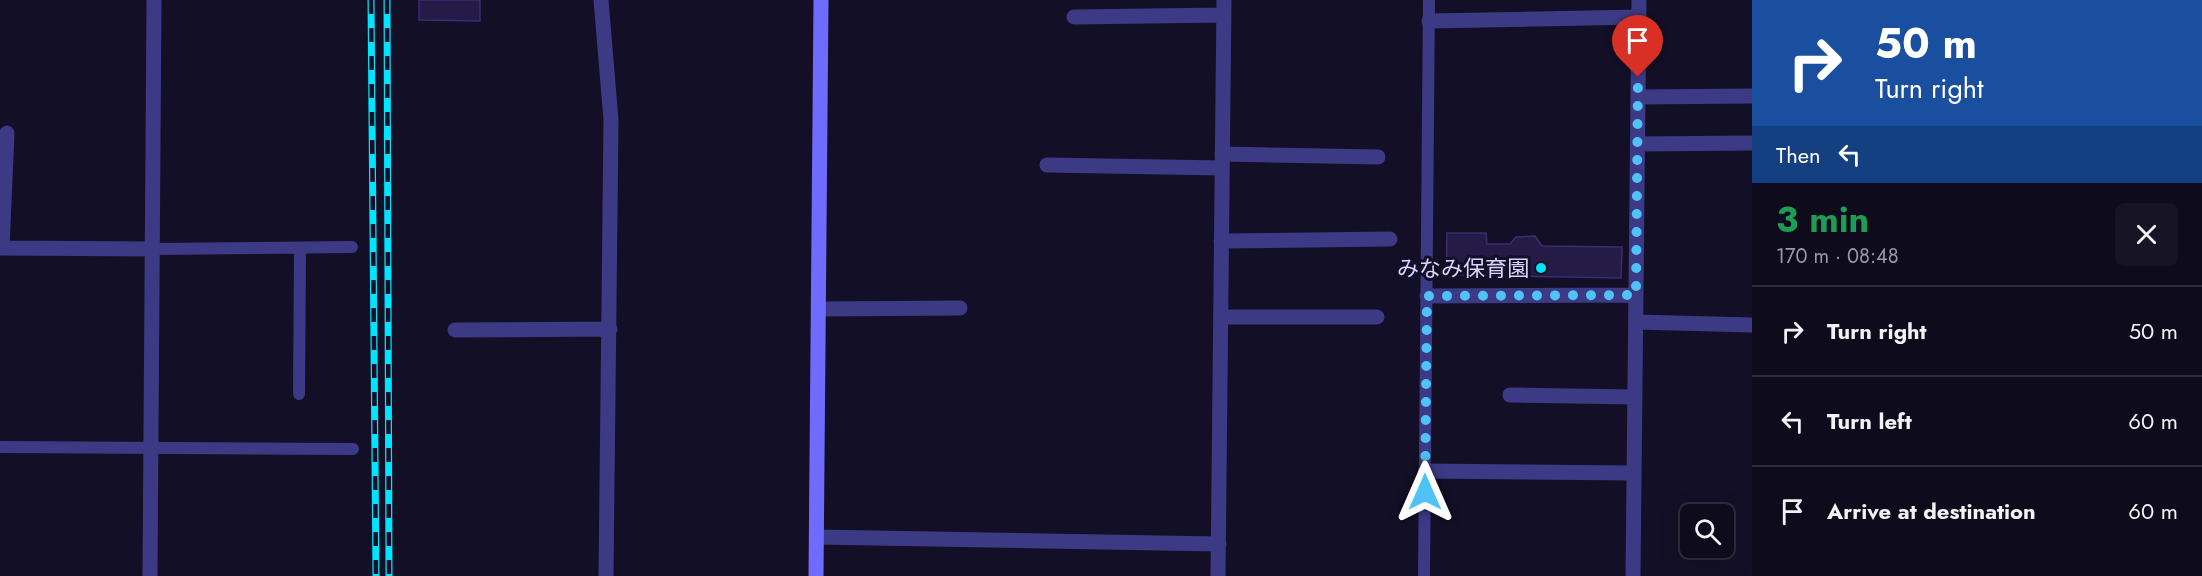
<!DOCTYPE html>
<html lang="en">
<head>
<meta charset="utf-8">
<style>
  :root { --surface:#0e0b1c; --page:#171425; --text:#f1f3f6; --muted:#9b9ba3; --line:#2e2b3b }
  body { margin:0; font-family:Jost,"Noto Sans JP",sans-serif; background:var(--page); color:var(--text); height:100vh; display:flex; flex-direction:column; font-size:22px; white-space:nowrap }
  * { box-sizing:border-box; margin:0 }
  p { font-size:20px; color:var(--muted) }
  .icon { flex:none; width:33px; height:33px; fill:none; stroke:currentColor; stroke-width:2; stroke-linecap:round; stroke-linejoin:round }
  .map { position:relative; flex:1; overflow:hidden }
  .sheet { display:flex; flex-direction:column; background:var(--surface); width:450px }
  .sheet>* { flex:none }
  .hud { background:#1a4fa0; color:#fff; overflow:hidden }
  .tools { position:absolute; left:1680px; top:504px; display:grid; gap:12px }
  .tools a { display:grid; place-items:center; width:54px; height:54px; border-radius:9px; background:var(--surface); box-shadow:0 6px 24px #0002,0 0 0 2px var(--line); font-size:30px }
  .pin { position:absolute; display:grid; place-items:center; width:51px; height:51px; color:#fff; margin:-62px -26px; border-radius:50% 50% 50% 0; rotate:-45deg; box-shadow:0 0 6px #0007 }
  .pin .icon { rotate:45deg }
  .me { position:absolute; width:66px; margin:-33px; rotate:0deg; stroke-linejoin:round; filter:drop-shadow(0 0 4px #0008) }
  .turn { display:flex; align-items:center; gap:21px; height:126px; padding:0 24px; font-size:27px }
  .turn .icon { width:78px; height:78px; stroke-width:2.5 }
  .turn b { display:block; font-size:42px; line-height:51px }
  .then { display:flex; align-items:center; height:57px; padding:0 24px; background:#0003; gap:12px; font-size:22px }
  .round { display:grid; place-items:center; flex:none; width:63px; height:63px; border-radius:9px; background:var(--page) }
  .head { display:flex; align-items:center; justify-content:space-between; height:102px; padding:0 24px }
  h1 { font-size:36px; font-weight:700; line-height:45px; color:#1e9e55 }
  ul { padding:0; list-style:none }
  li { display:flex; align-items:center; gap:18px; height:90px; padding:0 24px; border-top:2px solid var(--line) }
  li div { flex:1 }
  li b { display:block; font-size:22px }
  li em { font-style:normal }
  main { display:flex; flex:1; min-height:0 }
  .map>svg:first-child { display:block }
  .building { fill:#241b47; stroke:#3b2d73; stroke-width:1.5 }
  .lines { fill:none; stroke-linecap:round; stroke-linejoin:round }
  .lane { stroke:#3d3a85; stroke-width:12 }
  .street { stroke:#3d3a85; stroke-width:15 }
  .secondary { stroke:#6f6bff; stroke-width:15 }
  .rail-casing { stroke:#00e5ff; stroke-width:7 }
  .rail { stroke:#130f26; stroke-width:4.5; stroke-dasharray:14; stroke-linecap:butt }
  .route { stroke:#4fc3f7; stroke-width:10; stroke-dasharray:0 18 }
  .poi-dot { fill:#00e5ff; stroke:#130f26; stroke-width:2 }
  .labels { text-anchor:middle; stroke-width:6; stroke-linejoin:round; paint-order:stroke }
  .poi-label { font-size:22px; fill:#d9d4ff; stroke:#130f26; text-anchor:end }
</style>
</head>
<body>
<main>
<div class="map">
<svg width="1752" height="576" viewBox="0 0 1752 576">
  <rect width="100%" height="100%" fill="#130f26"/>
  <path class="building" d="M 419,0 L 480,0 L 480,21 L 419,20 Z
    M 1447,233 L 1486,233 L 1487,244 L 1510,244 L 1516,237 L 1535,236 L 1542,246 L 1622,247 L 1621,278 L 1446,275 Z"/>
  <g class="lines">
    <path class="lane" d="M 152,249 L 352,247
      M 299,394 L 300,249
      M 0,447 L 353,449
      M 1424,576 L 1429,0"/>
    <path class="street" d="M 601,0 L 611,120 L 606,576
      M 1074,17 L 1223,15
      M 1429,21 L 1639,17
      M 1638,97 L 1752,96
      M 1638,144 L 1752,143
      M 1222,154 L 1378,157
      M 1047,165 L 1222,168
      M 1221,241 L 1390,239
      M 0,248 L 152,249
      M 2,248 L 7,133
      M 1427,296 L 1636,295
      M 819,309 L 960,308
      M 1221,317 L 1377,317
      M 1636,322 L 1752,325
      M 455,330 L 610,329
      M 1510,395 L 1635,397
      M 1425,471 L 1634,473
      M 817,537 L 1219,544
      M 150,576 L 154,0
      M 1218,576 L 1224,0
      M 1633,576 L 1639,0"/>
    <path class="secondary" d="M 816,576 L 821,0"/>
    <g class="rail-casing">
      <path id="rail" d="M 371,0 L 376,576
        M 387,0 L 389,576"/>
    </g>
    <use href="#rail" class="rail"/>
  </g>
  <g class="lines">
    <path class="route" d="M 1425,492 L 1427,296 L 1636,295 L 1638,77"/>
  </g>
  <circle class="poi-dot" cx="1541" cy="268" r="6"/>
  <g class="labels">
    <g class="poi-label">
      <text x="1529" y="276">みなみ保育園</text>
    </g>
  </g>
</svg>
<div class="tools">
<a><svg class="icon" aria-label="search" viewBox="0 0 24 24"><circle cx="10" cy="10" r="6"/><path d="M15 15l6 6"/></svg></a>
</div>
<div class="pin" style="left:1638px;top:77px;background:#d93025"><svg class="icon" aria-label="arrive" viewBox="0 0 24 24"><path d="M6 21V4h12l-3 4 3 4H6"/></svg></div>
<svg class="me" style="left:1425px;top:492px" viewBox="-20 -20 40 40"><path d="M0-17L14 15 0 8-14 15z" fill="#4fc3f7" stroke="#fff" stroke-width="4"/></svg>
</div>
<section class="sheet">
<div class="hud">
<div class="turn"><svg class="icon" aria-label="right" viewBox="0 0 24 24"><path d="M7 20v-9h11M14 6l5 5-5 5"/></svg><div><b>50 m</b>Turn right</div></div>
<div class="then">Then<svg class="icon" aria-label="left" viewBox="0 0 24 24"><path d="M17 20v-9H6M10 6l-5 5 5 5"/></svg></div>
</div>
<div class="head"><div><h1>3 min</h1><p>170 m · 08:48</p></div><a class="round"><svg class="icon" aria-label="close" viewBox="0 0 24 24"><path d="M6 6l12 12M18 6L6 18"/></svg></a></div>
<ul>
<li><svg class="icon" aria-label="right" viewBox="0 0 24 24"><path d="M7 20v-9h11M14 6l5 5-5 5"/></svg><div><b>Turn right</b></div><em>50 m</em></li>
<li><svg class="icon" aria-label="left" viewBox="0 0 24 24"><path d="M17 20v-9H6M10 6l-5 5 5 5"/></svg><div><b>Turn left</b></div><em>60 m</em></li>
<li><svg class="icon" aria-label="arrive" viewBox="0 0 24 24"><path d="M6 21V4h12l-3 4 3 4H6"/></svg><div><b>Arrive at destination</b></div><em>60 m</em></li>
</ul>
</section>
</main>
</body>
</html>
